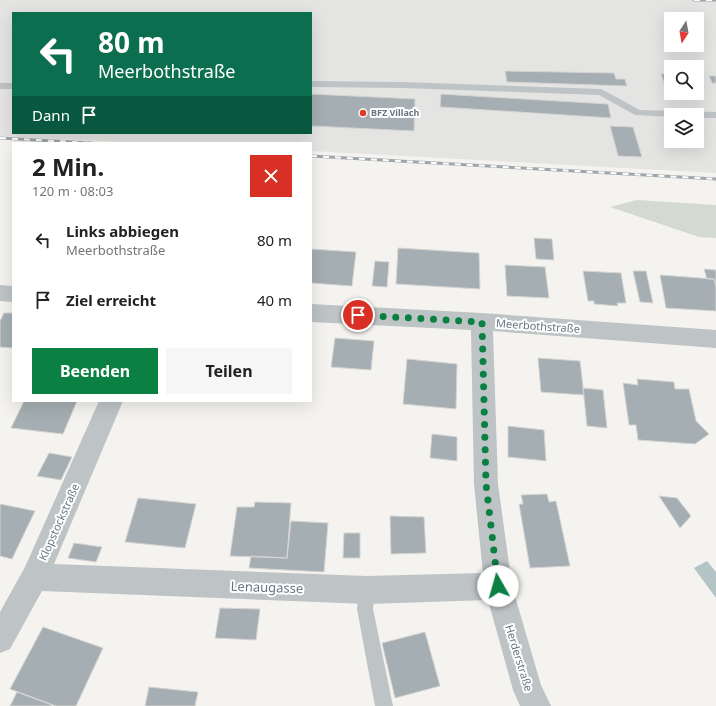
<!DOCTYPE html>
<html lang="de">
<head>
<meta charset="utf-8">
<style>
  :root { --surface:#fff; --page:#f6f6f6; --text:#222; --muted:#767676; --accent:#0b8043 }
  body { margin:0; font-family:"Noto Sans",sans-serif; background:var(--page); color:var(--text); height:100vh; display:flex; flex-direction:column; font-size:15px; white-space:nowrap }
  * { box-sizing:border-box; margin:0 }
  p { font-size:13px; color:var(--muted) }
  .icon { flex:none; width:22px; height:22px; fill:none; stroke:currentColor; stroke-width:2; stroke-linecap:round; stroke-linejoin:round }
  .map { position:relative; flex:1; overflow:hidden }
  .drawer { position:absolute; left:12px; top:142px; width:300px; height:260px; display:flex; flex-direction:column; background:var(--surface); border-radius:0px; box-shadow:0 4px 16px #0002 }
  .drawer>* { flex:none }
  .guide { position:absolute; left:12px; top:12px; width:300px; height:122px; border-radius:0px; box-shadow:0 4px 16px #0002; background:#0b6e4f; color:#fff; overflow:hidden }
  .needle { width:26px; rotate:191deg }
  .controls { position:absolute; left:664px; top:12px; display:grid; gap:8px }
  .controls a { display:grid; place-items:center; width:40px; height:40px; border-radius:0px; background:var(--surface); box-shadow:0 4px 16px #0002; font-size:20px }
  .pin { position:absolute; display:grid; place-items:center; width:34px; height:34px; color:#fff; margin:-17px; border:2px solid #fff; border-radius:50%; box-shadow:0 1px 4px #0007 }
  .me { position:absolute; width:44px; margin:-22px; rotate:353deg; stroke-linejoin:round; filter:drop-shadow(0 0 3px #0008) }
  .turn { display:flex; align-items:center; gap:14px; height:84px; padding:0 20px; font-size:18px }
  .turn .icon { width:52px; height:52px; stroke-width:2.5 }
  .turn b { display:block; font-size:28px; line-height:34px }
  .then { display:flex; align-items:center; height:38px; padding:0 20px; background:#0003; gap:8px; font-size:15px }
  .round { display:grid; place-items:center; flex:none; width:42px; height:42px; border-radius:0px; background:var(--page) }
  .overview { display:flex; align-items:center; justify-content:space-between; height:68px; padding:0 20px }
  h1 { font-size:24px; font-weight:700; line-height:30px }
  .primary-button { display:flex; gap:8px; margin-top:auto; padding:8px 20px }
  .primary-button a { flex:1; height:46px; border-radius:0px; background:var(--accent); color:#fff; font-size:16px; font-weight:700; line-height:46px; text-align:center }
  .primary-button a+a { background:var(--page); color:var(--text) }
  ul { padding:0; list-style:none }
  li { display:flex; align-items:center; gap:12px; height:60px; padding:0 20px }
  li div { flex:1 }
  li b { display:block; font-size:15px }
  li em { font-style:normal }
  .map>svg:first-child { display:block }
  .built { fill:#e4e5e3; fill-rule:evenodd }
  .green { fill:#d5dad0 }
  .water { fill:#b4c3c5 }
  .building { fill:#a5aeb2; stroke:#d5d4d2 }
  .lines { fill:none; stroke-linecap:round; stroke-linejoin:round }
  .lane { fill:#bec3c5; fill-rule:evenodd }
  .street { fill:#bec3c5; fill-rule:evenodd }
  .rail-casing { stroke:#9fa6aa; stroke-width:3 }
  .rail { stroke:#fff; stroke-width:2; stroke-dasharray:6; stroke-linecap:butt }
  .route { stroke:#0b8043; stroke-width:7; stroke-dasharray:0 12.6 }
  .poi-dot { fill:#dd3b25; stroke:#fff; stroke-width:1.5 }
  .labels { text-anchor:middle; stroke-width:4; stroke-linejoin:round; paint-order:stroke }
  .far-poi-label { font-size:9px; font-weight:bold; fill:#637680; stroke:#fff; text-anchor:start }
  .street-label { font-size:11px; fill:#637680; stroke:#fff }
  .near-street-label { font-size:13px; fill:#637680; stroke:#fff }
</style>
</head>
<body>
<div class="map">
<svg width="716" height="706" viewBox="0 0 716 706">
  <rect width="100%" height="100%" fill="#f4f3ef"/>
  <path class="built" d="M 0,0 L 716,0 L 716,173 L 311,151 L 311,143 L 143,143 L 0,136 ZM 13,13 L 311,13 L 311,133 L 13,133 ZM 671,19 L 697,19 L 697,45 L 671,45 ZM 671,67 L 697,67 L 697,93 L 671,93 ZM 671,115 L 697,115 L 697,141 L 671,141 Z"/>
  <path class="green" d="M 637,200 L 716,205 L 716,238 L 699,237 L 610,207 Z"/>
  <path class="water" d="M 707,561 L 716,572 L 716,598 L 694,568 Z"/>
  <path class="building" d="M 505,71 L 614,73 L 616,79 L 625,79 L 627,86 L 507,82 Z
    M 661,74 L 671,74 L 671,88 L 666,88 Z
    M 709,76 L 716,76 L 716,83 L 712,83 Z
    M 311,94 L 415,99 L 414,131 L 311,126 Z
    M 441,94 L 608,104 L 611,118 L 440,107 Z
    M 610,126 L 633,127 L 642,157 L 618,156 Z
    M 534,238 L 552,239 L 554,260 L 536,259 Z
    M 398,248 L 479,253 L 480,289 L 396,284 Z
    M 311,249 L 356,252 L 352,286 L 311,283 Z
    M 375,261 L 389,262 L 387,287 L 372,286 Z
    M 505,265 L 545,267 L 549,298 L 507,296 Z
    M 704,269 L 716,270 L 716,286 L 714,279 L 707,279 Z
    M 583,271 L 621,273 L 626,303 L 617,303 L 618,306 L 594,304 L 594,301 L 588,301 Z
    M 633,271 L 646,271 L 653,303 L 640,302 Z
    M 660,275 L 714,279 L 716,286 L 716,311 L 666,308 Z
    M 4,313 L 13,313 L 13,348 L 0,347 L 0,321 Z
    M 335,338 L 374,341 L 371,370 L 331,367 Z
    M 538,358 L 580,361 L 584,395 L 541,392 Z
    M 407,359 L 457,364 L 456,409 L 403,404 Z
    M 637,379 L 674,382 L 675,389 L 689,389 L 696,421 L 709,434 L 695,444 L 638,440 L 636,425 L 629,425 L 623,383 L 638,385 Z
    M 583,388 L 603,390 L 607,428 L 587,426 Z
    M 24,401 L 77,401 L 63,434 L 11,428 Z
    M 508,426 L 544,430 L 546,461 L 508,457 Z
    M 432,434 L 457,437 L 457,461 L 430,458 Z
    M 49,453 L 72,457 L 61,480 L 37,476 Z
    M 547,494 L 549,502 L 556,501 L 570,566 L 530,568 L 519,504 L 523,504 L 521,495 Z
    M 659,496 L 677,498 L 691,516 L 680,528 Z
    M 138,498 L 196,504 L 185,548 L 125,542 Z
    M 255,502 L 291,503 L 287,558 L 230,556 L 237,507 L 254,507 Z
    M 0,504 L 35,511 L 12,559 L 0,556 Z
    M 390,516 L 424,517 L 426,553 L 391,554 Z
    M 291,521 L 328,523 L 324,572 L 249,568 L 251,556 L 287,558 Z
    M 344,533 L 360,533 L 360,558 L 343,558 Z
    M 74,543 L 102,547 L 96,562 L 68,558 Z
    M 220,608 L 260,609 L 256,640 L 215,638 Z
    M 43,627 L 103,648 L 76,706 L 56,706 L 10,689 Z
    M 425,632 L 440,686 L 395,698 L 382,643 Z
    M 149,687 L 198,692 L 195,706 L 145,706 Z
    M 17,692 L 52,705 L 51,706 L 10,706 Z"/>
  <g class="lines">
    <path class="lane" d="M 311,81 L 401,82 L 601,89 L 640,110 L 716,112 L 716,118 L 697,118 L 697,115 L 671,115 L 671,117 L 635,115 L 599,95 L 401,88 L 311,87 Z
      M 0,83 L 13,83 L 13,89 L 0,89 Z
      M 367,582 L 373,584 L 375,590 L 373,609 L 393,706 L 375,706 L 357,609 L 359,590 L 361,584 Z"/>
    <path class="street" d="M 0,285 L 13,286 L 13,302 L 0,301 Z
      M 311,304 L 482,313 L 716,330 L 716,348 L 493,331 L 498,484 L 512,586 L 541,685 L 551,706 L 520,706 L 513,690 L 488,600 L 367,604 L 42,591 L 10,649 L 0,653 L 0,612 L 25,567 L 99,401 L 123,401 L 54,564 L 367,576 L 483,573 L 474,484 L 471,330 L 311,322 Z"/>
    <g class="rail-casing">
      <path id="rail" d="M 694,0 L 716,0
        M 0,138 L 91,143
        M 311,156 L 716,179"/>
    </g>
    <use href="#rail" class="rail"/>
  </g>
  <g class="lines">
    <path class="route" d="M 358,315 L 482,322 L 486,484 L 498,586"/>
  </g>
  <circle class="poi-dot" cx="363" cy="113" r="4"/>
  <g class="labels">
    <g class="far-poi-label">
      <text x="371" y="116">BFZ Villach</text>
    </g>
    <g class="street-label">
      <text transform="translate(538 326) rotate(4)" y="4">Meerbothstraße</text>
      <text transform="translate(59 522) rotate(-66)" y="4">Klopstockstraße</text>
      <text transform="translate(519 658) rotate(73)" y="4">Herderstraße</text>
    </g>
    <g class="near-street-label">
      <text transform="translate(267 587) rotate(2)" y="5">Lenaugasse</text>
    </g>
  </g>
</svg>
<div class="controls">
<a><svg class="needle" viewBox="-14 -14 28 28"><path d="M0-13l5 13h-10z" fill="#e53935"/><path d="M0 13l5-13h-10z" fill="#767676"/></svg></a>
<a><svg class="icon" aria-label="search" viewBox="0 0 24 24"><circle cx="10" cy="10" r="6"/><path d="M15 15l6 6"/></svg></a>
<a><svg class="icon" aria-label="layers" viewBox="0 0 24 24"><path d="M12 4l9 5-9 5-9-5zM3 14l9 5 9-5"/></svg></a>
</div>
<div class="pin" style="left:358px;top:315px;background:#d93025"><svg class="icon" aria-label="arrive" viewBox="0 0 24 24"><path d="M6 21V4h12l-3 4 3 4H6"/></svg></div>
<svg class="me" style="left:498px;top:586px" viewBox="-20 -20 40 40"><circle r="19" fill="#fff"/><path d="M0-13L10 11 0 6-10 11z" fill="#0b8043"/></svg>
<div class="guide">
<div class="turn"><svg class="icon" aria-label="left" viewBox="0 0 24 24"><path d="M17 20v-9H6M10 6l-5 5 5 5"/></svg><div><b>80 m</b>Meerbothstraße</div></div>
<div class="then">Dann<svg class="icon" aria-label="arrive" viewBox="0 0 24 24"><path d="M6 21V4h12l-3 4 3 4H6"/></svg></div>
</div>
<section class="drawer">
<div class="overview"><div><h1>2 Min.</h1><p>120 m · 08:03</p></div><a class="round" style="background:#d93025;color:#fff"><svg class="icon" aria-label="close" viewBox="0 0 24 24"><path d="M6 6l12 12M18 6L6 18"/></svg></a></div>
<ul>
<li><svg class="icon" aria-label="left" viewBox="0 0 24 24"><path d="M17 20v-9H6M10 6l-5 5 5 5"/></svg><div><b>Links abbiegen</b><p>Meerbothstraße</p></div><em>80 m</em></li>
<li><svg class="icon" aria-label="arrive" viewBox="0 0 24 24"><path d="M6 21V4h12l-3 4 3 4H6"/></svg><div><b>Ziel erreicht</b></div><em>40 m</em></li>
</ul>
<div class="primary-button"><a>Beenden</a><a>Teilen</a></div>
</section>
</div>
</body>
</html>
